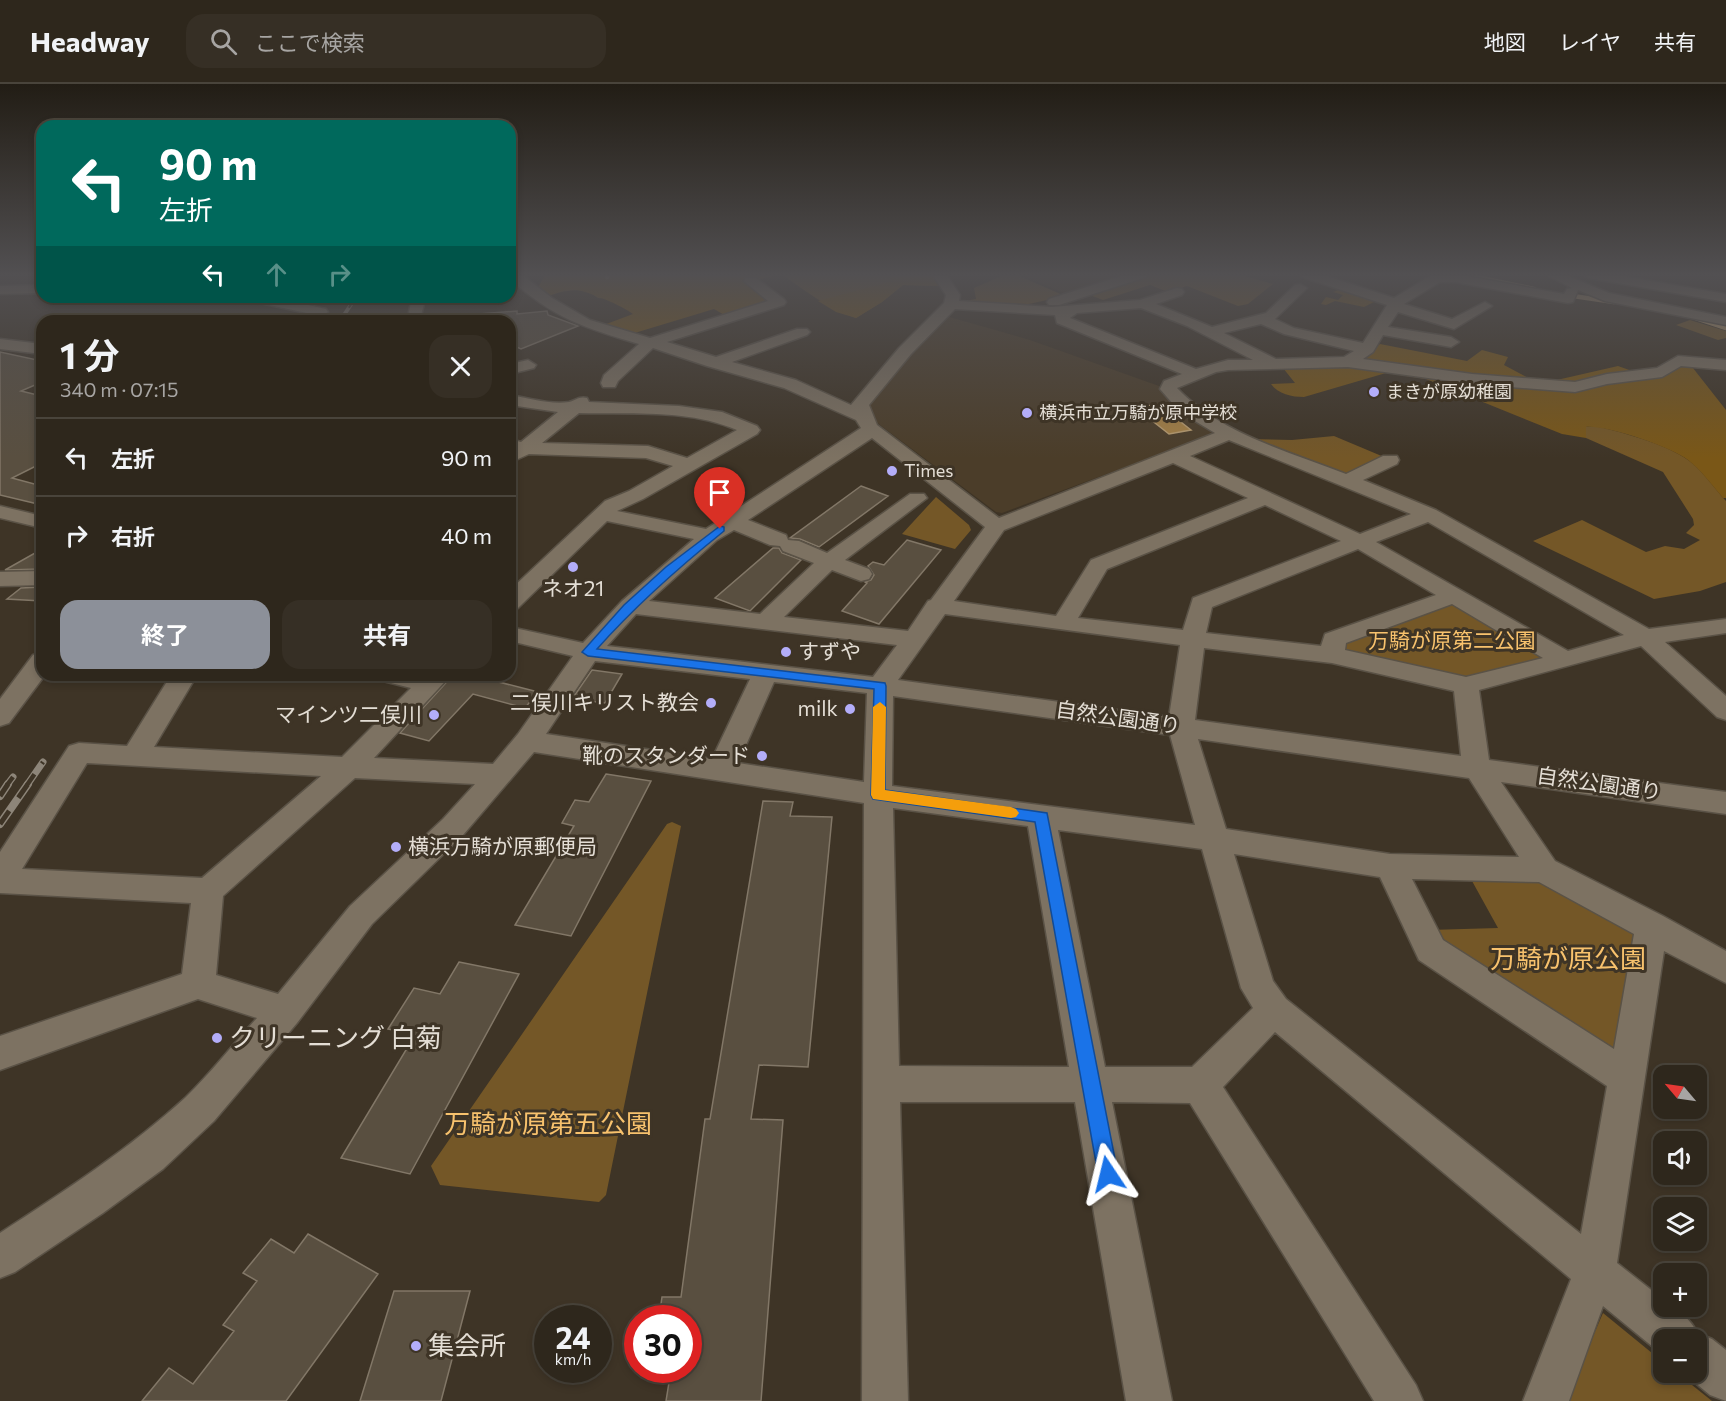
<!DOCTYPE html>
<html lang="ja">
<head>
<meta charset="utf-8">
<style>
  :root { --surface:#2e271c; --page:#362f25; --text:#f1f3f6; --muted:#a7a5a3; --line:#49443b; --accent:#8c9099 }
  body { margin:0; font-family:Commissioner,"Noto Sans JP",sans-serif; background:var(--page); color:var(--text); height:100vh; display:flex; flex-direction:column; font-size:22px; white-space:nowrap }
  * { box-sizing:border-box; margin:0 }
  p { font-size:20px; color:var(--muted) }
  .icon { flex:none; width:33px; height:33px; fill:none; stroke:currentColor; stroke-width:2; stroke-linecap:round; stroke-linejoin:round }
  .map { position:relative; flex:1; overflow:hidden }
  .side { position:absolute; left:36px; top:231px; width:480px; height:366px; display:flex; flex-direction:column; background:var(--surface); border-radius:18px; box-shadow:0 3px 9px #0003,0 0 0 2px var(--line) }
  .side>* { flex:none }
  .hud { position:absolute; left:36px; top:36px; width:480px; height:183px; border-radius:18px; box-shadow:0 3px 9px #0003,0 0 0 2px var(--line); background:#00695c; color:#fff; overflow:hidden }
  .needle { width:39px; rotate:299deg }
  .buttons { position:absolute; left:1653px; top:981px; display:grid; gap:12px }
  .buttons a { display:grid; place-items:center; width:54px; height:54px; border-radius:12px; background:var(--surface); box-shadow:0 3px 9px #0003,0 0 0 2px var(--line); font-size:30px }
  .speed { position:absolute; left:534px; top:1221px; display:flex; gap:12px; font-size:30px; font-weight:700; text-align:center }
  .speed>* { display:grid; place-content:center; width:78px; height:78px; border-radius:50%; background:var(--surface); box-shadow:0 3px 9px #0003,0 0 0 2px var(--line); line-height:1 }
  .speed small { font-size:15px; font-weight:400 }
  .speed .limit { border:9px solid #d22; background:#fff; color:#111 }
  .pin { position:absolute; display:grid; place-items:center; width:51px; height:51px; color:#fff; margin:-62px -26px; border-radius:50% 50% 50% 0; rotate:-45deg; box-shadow:0 0 6px #0007 }
  .pin .icon { rotate:45deg }
  .me { position:absolute; width:66px; margin:-33px; rotate:350deg; stroke-linejoin:round; filter:drop-shadow(0 0 4px #0008) }
  .turn { display:flex; align-items:center; gap:21px; height:126px; padding:0 24px; font-size:27px }
  .turn .icon { width:78px; height:78px; stroke-width:2.5 }
  .turn b { display:block; font-size:42px; line-height:51px }
  .lanes { display:flex; align-items:center; height:57px; padding:0 24px; background:#0003; justify-content:center; gap:30px; direction:ltr }
  .lanes .off { opacity:.35 }
  .round { display:grid; place-items:center; flex:none; width:63px; height:63px; border-radius:18px; background:var(--page) }
  .head { display:flex; align-items:center; justify-content:space-between; height:102px; padding:0 24px }
  h1 { font-size:36px; font-weight:700; line-height:45px }
  .primary-button { display:flex; gap:12px; margin-top:auto; padding:12px 24px }
  .primary-button a { flex:1; height:69px; border-radius:18px; background:var(--accent); color:#fff; font-size:24px; font-weight:700; line-height:69px; text-align:center }
  .primary-button a+a { background:var(--page); color:var(--text) }
  ul { padding:0; list-style:none }
  li { display:flex; align-items:center; gap:18px; height:78px; padding:0 24px; border-top:2px solid var(--line) }
  li div { flex:1 }
  li b { display:block; font-size:22px }
  li em { font-style:normal }
  header { display:flex; align-items:center; gap:36px; box-sizing:border-box; height:84px; padding:0 30px; background:var(--surface); border-bottom:2px solid var(--line) }
  header strong { font-size:28px }
  nav { display:flex; gap:33px; margin-inline-start:auto; font-size:21px }
  .search { width:420px; height:54px; background:var(--page); display:flex; align-items:center; gap:15px; box-sizing:border-box; padding:0 21px; border-radius:18px; color:var(--muted); font-size:22px }
  .map>svg:first-child { display:block }
  .built { fill:#4b3d29 }
  .green { fill:#745727 }
  .forest { fill:#7a5717 }
  .water { fill:#a68145; stroke:#b99d70; stroke-width:1.5 }
  .lines { fill:none; stroke-linecap:round; stroke-linejoin:round }
  .stream { stroke:#b99d70; stroke-width:4.5 }
  .building { fill:#594f40; stroke:#827767; stroke-width:1.5 }
  .minor-casing { stroke:#5a5246; stroke-width:3 }
  .minor { fill:#7d7262; fill-rule:evenodd }
  .rail-far2-casing { stroke:#8d8579; stroke-width:4 }
  .rail-far1-casing { stroke:#8d8579; stroke-width:7 }
  .rail-casing { stroke:#8d8579; stroke-width:8 }
  .rail-far2 { stroke:#3e3426; stroke-width:2; stroke-dasharray:8; stroke-linecap:butt }
  .rail-far1 { stroke:#3e3426; stroke-width:4.5; stroke-dasharray:13; stroke-linecap:butt }
  .rail { stroke:#3e3426; stroke-width:5; stroke-dasharray:16; stroke-linecap:butt }
  .route { fill:#1a73e8; stroke:#114b97; stroke-width:1.5 }
  .slow { fill:#f59e0b }
  .poi-dot { fill:#b3adf9; stroke:#3e3426; stroke-width:2 }
  .labels { text-anchor:middle; stroke-width:6; stroke-linejoin:round; paint-order:stroke }
  .far-poi-label { font-size:18px; fill:#e4ded5; stroke:#3e3426; text-anchor:start }
  .poi-label { font-size:21px; fill:#e4ded5; stroke:#3e3426; text-anchor:end }
  .park-label { font-size:21px; fill:#f8c26d; stroke:#3e3426 }
  .street-label { font-size:21px; fill:#e4ded5; stroke:#3e3426 }
  .near-park-label { font-size:26px; fill:#f8c26d; stroke:#3e3426 }
  .near-poi-label { font-size:26px; fill:#e4ded5; stroke:#3e3426; text-anchor:start }
</style>
</head>
<body>
<header>
<strong>Headway</strong>
<div class="search"><svg class="icon" aria-label="search" viewBox="0 0 24 24"><circle cx="10" cy="10" r="6"/><path d="M15 15l6 6"/></svg>ここで検索</div>
<nav><a>地図</a><a>レイヤ</a><a>共有</a></nav>
</header>
<div class="map">
<svg width="1726" height="1317" viewBox="0 0 1726 1317">
  <rect width="100%" height="100%" fill="#3e3426"/>
  <path class="built" d="M 1020,190 L 1133,190 L 1068,211 Z
    M 946,232 L 1030,256 L 1159,302 L 1182,325 L 1214,350 L 1002,429 L 996,428 L 868,332 L 865,326 L 893,289 Z"/>
  <path class="green" d="M 546,190 L 931,190 L 939,202 L 903,201 L 882,218 L 856,234 C 827,224 806,207 781,190 L 747,198 L 728,233 L 712,223 L 598,214 C 579,201 563,207 543,214 L 536,207 Z
    M 1006,190 L 1015,190 L 1065,212 L 1029,220 L 959,218 L 976,215 L 974,204 Z
    M 1154,190 L 1247,190 L 1245,192 L 1273,200 L 1248,220 L 1238,222 L 1187,202 L 1168,208 L 1150,201 L 1103,216 L 1087,210 Z
    M 1690,236 L 1726,247 L 1726,254 L 1718,256 L 1676,241 Z
    M 1595,342 C 1621,348 1666,360 1688,376 C 1702,386 1714,404 1726,417 L 1726,498 L 1700,507 L 1654,515 L 1533,457 L 1582,436 L 1646,468 L 1665,462 L 1684,465 L 1700,456 L 1686,449 L 1694,441 L 1693,435 L 1663,388 L 1586,354 L 1586,343 Z
    M 1334,352 L 1384,373 L 1347,392 L 1248,355 L 1292,356 Z
    M 936,413 L 969,441 L 971,446 L 955,465 L 902,450 Z
    M 1455,516 L 1552,574 L 1463,595 L 1340,569 L 1342,558 Z
    M 672,738 L 681,742 L 606,1111 L 599,1118 L 440,1101 L 431,1082 L 667,740 Z
    M 1546,795 L 1639,843 L 1616,977 L 1439,864 L 1429,846 L 1498,844 L 1472,797 Z
    M 1603,1229 L 1663,1278 L 1664,1288 L 1677,1289 L 1712,1317 L 1565,1317 Z"/>
  <path class="forest" d="M 546,190 L 782,190 L 746,198 L 771,217 L 728,233 L 714,225 L 628,251 L 601,242 L 633,230 C 625,223 582,204 571,205 C 563,205 552,211 543,214 L 536,207 Z
    M 931,190 L 939,202 L 903,201 L 882,218 L 856,234 L 836,228 L 818,217 L 893,197 L 886,193 Z
    M 1343,204 L 1376,217 L 1364,223 L 1335,217 L 1326,221 L 1321,220 L 1326,213 L 1338,216 L 1343,211 L 1333,208 Z
    M 1380,260 L 1467,277 L 1482,266 L 1508,273 L 1504,281 L 1534,297 L 1548,298 L 1618,282 L 1649,293 L 1677,279 L 1689,279 L 1726,326 L 1726,414 L 1723,414 C 1712,401 1701,386 1688,376 C 1671,363 1607,341 1586,343 L 1586,354 L 1562,350 L 1426,295 L 1386,289 L 1304,313 C 1292,313 1278,310 1271,300 L 1295,299 L 1283,284 L 1368,270 Z"/>
  <path class="water" d="M 1158,320 L 1191,346 L 1169,350 L 1136,324 Z"/>
  <g class="lines">
    <path class="stream" d="M 1462,190 L 1534,205
      M 607,193 L 608,190
      M 1566,211 L 1614,218
      M 1696,234 L 1726,244"/>
  </g>
  <path class="building" d="M 517,227 L 517,230 L 547,227 L 548,231 L 578,242 L 521,265 L 510,260 L 510,237 L 480,237 L 466,231 Z
    M 0,268 L 42,277 L 42,298 L 21,307 L 42,312 L 42,379 L 12,394 L 42,402 L 42,421 L 0,411 Z
    M 861,402 L 888,412 L 819,463 L 800,455 L 790,454 Z
    M 907,456 L 941,466 L 879,540 L 842,527 L 867,499 L 865,498 L 871,496 L 874,491 L 868,482 L 873,478 L 884,481 Z
    M 773,464 L 779,464 L 782,469 L 801,476 L 750,527 L 715,514 Z
    M 42,465 L 42,485 L 5,486 Z
    M 42,503 L 42,517 L 7,515 L 21,504 Z
    M 592,586 L 622,590 L 605,619 L 572,615 Z
    M 453,591 L 496,591 L 491,596 L 538,608 L 525,624 L 473,610 L 429,657 L 400,649 Z
    M 606,690 L 651,697 L 571,852 L 515,841 L 574,742 L 562,739 L 575,716 L 589,718 Z
    M 763,717 L 793,718 L 790,732 L 832,733 L 808,983 L 759,981 L 751,1035 L 783,1036 L 761,1317 L 666,1317 L 671,1286 L 688,1286 L 688,1234 L 659,1234 L 662,1213 L 681,1213 L 705,1035 L 710,1035 Z
    M 459,878 L 519,890 L 410,1090 L 341,1074 L 415,951 L 388,945 L 414,904 L 440,910 Z
    M 308,1150 L 378,1190 L 286,1317 L 142,1317 L 169,1284 L 193,1300 L 234,1247 L 223,1241 L 257,1197 L 243,1189 L 271,1155 L 294,1169 Z
    M 394,1207 L 470,1207 L 441,1317 L 360,1317 Z"/>
  <g class="lines">
    <g class="minor-casing">
      <path id="minor" d="M 510,190 L 521,190 L 552,214 L 590,236 L 650,254 L 768,217 L 744,197 L 746,194 L 756,194 L 784,215 L 786,218 L 784,221 L 667,258 L 716,273 L 797,245 L 807,245 L 810,248 L 807,251 L 732,278 L 796,296 L 851,321 L 899,264 L 944,219 L 946,211 L 932,190 L 946,190 L 960,211 L 959,217 L 1052,223 L 1140,216 L 1177,204 L 1182,205 L 1184,208 L 1182,211 L 1156,220 L 1212,243 L 1266,229 L 1295,201 L 1300,200 L 1307,204 L 1275,235 L 1294,244 L 1363,259 L 1387,221 L 1302,193 L 1300,190 L 1320,190 L 1394,214 L 1432,191 L 1455,190 L 1564,210 L 1567,205 L 1572,204 L 1545,190 L 1563,190 L 1609,209 L 1726,233 L 1726,241 L 1605,217 L 1578,206 L 1573,218 L 1568,219 L 1455,198 L 1440,198 L 1404,220 L 1452,235 L 1485,218 L 1492,222 L 1454,245 L 1398,228 L 1388,243 L 1451,253 L 1459,258 L 1451,263 L 1383,251 L 1373,268 L 1363,275 L 1472,290 L 1575,298 L 1607,290 L 1657,284 L 1678,272 L 1726,276 L 1726,286 L 1681,282 L 1662,293 L 1607,300 L 1575,308 L 1472,300 L 1348,283 L 1228,286 L 1216,288 L 1177,304 C 1221,350 1288,367 1346,390 L 1383,372 L 1397,372 L 1399,376 L 1397,380 L 1363,396 L 1436,426 L 1649,545 L 1726,535 L 1726,549 L 1665,558 L 1726,612 L 1726,636 L 1717,633 L 1641,562 L 1479,606 L 1489,676 L 1726,708 L 1726,730 L 1501,698 L 1555,777 L 1663,832 L 1726,867 L 1726,899 L 1664,867 L 1617,1179 L 1664,1216 L 1664,1222 C 1677,1222 1692,1237 1697,1249 L 1712,1255 L 1726,1266 L 1726,1317 L 1710,1311 L 1682,1288 L 1696,1288 L 1696,1256 L 1664,1256 L 1664,1272 L 1603,1222 L 1569,1317 L 1523,1317 L 1571,1195 L 1275,948 L 1223,1003 L 1416,1301 L 1423,1317 L 1374,1317 L 1190,1019 L 1112,1018 L 1172,1317 L 1126,1317 L 1075,1018 L 900,1018 L 908,1317 L 862,1317 L 864,719 L 534,668 L 463,751 L 372,840 L 297,939 L 214,1037 L 163,1085 L 103,1129 L 15,1188 L 0,1194 L 0,1149 C 65,1107 129,1065 186,1013 C 211,989 233,960 257,934 L 198,915 L 0,986 L 0,952 L 182,890 L 191,819 L 0,809 L 0,768 L 69,662 L 79,659 L 127,662 L 171,591 L 197,591 L 154,663 L 342,673 L 411,604 L 383,597 L 379,591 L 451,591 L 374,674 L 493,680 L 518,650 L 573,572 L 510,557 L 510,543 L 583,559 L 622,517 L 694,455 L 607,437 L 518,524 L 510,526 L 510,506 L 605,417 L 629,407 L 673,382 L 646,374 L 529,370 L 518,375 L 511,373 L 510,355 L 521,358 L 558,328 L 510,321 L 510,311 C 528,314 551,321 569,318 C 576,316 579,312 587,314 L 589,318 L 679,322 L 722,328 L 757,342 L 760,346 L 757,350 L 643,415 L 617,427 L 706,445 L 861,344 L 856,336 L 784,304 L 707,282 L 653,264 L 618,297 L 615,303 L 603,303 L 601,299 L 604,291 L 639,260 C 585,244 553,234 510,195 ZM 1141,224 L 1187,242 L 1253,276 L 1228,276 L 1196,285 L 1070,234 L 1077,229 ZM 955,225 L 1055,231 L 1057,239 L 1182,290 L 1164,297 L 1160,305 L 1180,328 L 1215,349 L 999,434 L 877,341 L 869,321 L 911,270 ZM 1261,240 L 1284,250 L 1354,267 L 1344,273 L 1276,275 L 1224,249 ZM 579,329 C 630,330 689,325 737,346 L 687,374 L 648,362 L 542,359 ZM 872,354 L 985,443 L 931,516 L 928,517 L 908,547 L 784,533 L 832,486 L 861,497 L 869,495 L 872,490 L 869,485 L 845,476 L 927,414 L 924,410 L 910,410 L 827,469 L 799,457 L 788,456 L 786,451 L 748,436 ZM 1229,356 L 1411,430 L 1360,450 L 1190,372 ZM 1173,379 L 1248,414 L 1091,476 L 1056,532 L 954,517 L 1004,446 ZM 1265,421 L 1341,457 L 1193,514 L 1183,546 L 1078,534 L 1107,485 ZM 1428,438 L 1624,551 L 1568,567 L 1376,458 ZM 734,446 L 770,461 L 780,462 L 783,467 L 814,479 L 760,530 L 649,517 L 717,456 ZM 1358,465 L 1436,511 L 1325,550 L 1321,562 L 1206,549 L 1212,523 ZM 1452,520 L 1543,574 L 1466,593 L 1345,566 L 1346,559 ZM 636,530 L 897,561 L 873,593 L 607,562 ZM 945,530 L 1180,561 L 1169,633 L 898,596 ZM 1204,564 L 1332,579 L 1454,607 L 1461,672 L 1195,636 ZM 595,577 L 750,595 L 712,675 L 546,650 ZM 774,598 L 867,609 L 864,698 L 738,679 ZM 893,612 L 1170,651 L 1195,741 L 892,702 ZM 1198,655 L 1469,694 L 1519,773 L 1390,770 L 1226,745 ZM 87,679 L 321,692 L 202,794 L 22,785 ZM 355,694 L 475,700 L 443,735 L 350,822 L 278,910 L 216,891 L 223,812 ZM 893,724 L 1028,742 L 1069,983 L 899,982 ZM 1058,746 L 1202,765 L 1241,904 L 1253,924 L 1192,983 L 1105,983 ZM 1234,770 L 1380,793 L 1419,876 L 1607,1002 L 1581,1150 L 1286,915 L 1273,897 ZM 1412,795 L 1539,798 L 1634,850 L 1614,965 L 1443,856 Z
        M 1128,190 L 1148,190 L 1146,193 L 1059,221 L 1049,221 L 1047,218 L 1049,215 Z
        M 1582,190 L 1611,190 L 1726,210 L 1726,218 L 1589,194 Z
        M 42,201 L 42,209 L 0,210 L 0,202 Z
        M 244,213 L 271,213 L 326,225 L 328,228 L 321,232 L 246,216 Z
        M 412,213 L 426,213 L 421,231 L 411,231 L 409,228 Z
        M 0,255 L 42,260 L 42,270 L 0,265 Z
        M 528,276 L 536,281 L 534,284 L 510,290 L 510,280 Z
        M 0,422 L 42,432 L 42,444 L 0,434 Z
        M 42,487 L 42,501 L 0,502 L 0,488 Z
        M 42,569 L 42,591 L 45,591 L 9,639 L 0,642 L 0,615 L 33,571 Z"/>
    </g>
    <use href="#minor" class="minor"/>
    <g class="rail-far2-casing">
      <path id="rail-far2" d="M 340,237 L 356,213"/>
    </g>
    <g class="rail-far1-casing">
      <path id="rail-far1" d="M 7,701 L 13,693
        M 27,701 L 43,678"/>
    </g>
    <g class="rail-casing">
      <path id="rail" d="M 0,712 L 8,700
        M 0,740 L 28,700"/>
    </g>
    <use href="#rail-far2" class="rail-far2"/>
    <use href="#rail-far1" class="rail-far1"/>
    <use href="#rail" class="rail"/>
  </g>
  <linearGradient id="sky" x2="0" y2="1"><stop stop-color="#221d15"/><stop offset="0.51" stop-color="#525052"/><stop offset="1" stop-color="#525052" stop-opacity="0"/></linearGradient>
  <rect width="1726" height="374" fill="url(#sky)"/>
  <path class="route" d="M 720,442 L 724,443 L 724,447 C 678,484 636,521 597,565 L 885,599 L 886,602 L 885,706 L 1047,729 L 1118,1090 L 1115,1097 L 1108,1100 L 1101,1097 L 1098,1090 L 1035,738 L 873,715 L 871,711 L 874,605 L 588,572 L 582,568 L 624,521 L 666,483 Z"/>
  <path class="slow" d="M 880,618 L 886,623 L 885,706 L 1011,723 L 1016,725 L 1019,729 L 1016,733 L 1011,734 L 873,715 L 871,711 L 873,623 Z"/>
  <g class="poi-dot">
    <circle cx="1374" cy="308" r="6"/>
    <circle cx="1027" cy="329" r="6"/>
    <circle cx="892" cy="387" r="6"/>
    <circle cx="573" cy="483" r="6"/>
    <circle cx="786" cy="568" r="6"/>
    <circle cx="711" cy="619" r="6"/>
    <circle cx="850" cy="625" r="6"/>
    <circle cx="434" cy="631" r="6"/>
    <circle cx="762" cy="672" r="6"/>
    <circle cx="396" cy="763" r="6"/>
    <circle cx="217" cy="954" r="6"/>
    <circle cx="416" cy="1262" r="6"/>
  </g>
  <g class="labels">
    <g class="far-poi-label">
      <text x="1386" y="314">まきが原幼稚園</text>
      <text x="1039" y="335">横浜市立万騎が原中学校</text>
      <text x="904" y="393">Times</text>
    </g>
    <g class="poi-label">
      <text x="573" y="512" text-anchor="middle">ネオ21</text>
      <text x="798" y="575" text-anchor="start">すずや</text>
      <text x="699" y="626">二俣川キリスト教会</text>
      <text x="838" y="632">milk</text>
      <text x="422" y="638">マインツ二俣川</text>
      <text x="750" y="679">靴のスタンダード</text>
      <text x="408" y="770" text-anchor="start">横浜万騎が原郵便局</text>
    </g>
    <g class="park-label">
      <text x="1452" y="564">万騎が原第二公園</text>
    </g>
    <g class="street-label">
      <text transform="translate(1118 634) rotate(8)" y="7">自然公園通り</text>
      <text transform="translate(1599 700) rotate(8)" y="7">自然公園通り</text>
    </g>
    <g class="near-park-label">
      <text x="1568" y="884">万騎が原公園</text>
      <text x="548" y="1049">万騎が原第五公園</text>
    </g>
    <g class="near-poi-label">
      <text x="229" y="963">クリーニング 白菊</text>
      <text x="428" y="1271">集会所</text>
    </g>
  </g>
</svg>
<div class="buttons">
<a><svg class="needle" viewBox="-14 -14 28 28"><path d="M0-13l5 13h-10z" fill="#e53935"/><path d="M0 13l5-13h-10z" fill="#a7a5a3"/></svg></a>
<a><svg class="icon" aria-label="sound" viewBox="0 0 24 24"><path d="M4 9h4l5-4v14l-5-4H4zM17 9q2 3 0 6"/></svg></a>
<a><svg class="icon" aria-label="layers" viewBox="0 0 24 24"><path d="M12 4l9 5-9 5-9-5zM3 14l9 5 9-5"/></svg></a>
<a>+</a>
<a>−</a>
</div>
<div class="speed"><div>24<small>km/h</small></div><div class="limit">30</div></div>
<div class="pin" style="left:720px;top:445px;background:#d93025"><svg class="icon" aria-label="arrive" viewBox="0 0 24 24"><path d="M6 21V4h12l-3 4 3 4H6"/></svg></div>
<svg class="me" style="left:1108px;top:1090px" viewBox="-20 -20 40 40"><path d="M0-17L14 15 0 8-14 15z" fill="#1a73e8" stroke="#fff" stroke-width="4"/></svg>
<div class="hud">
<div class="turn"><svg class="icon" aria-label="left" viewBox="0 0 24 24"><path d="M17 20v-9H6M10 6l-5 5 5 5"/></svg><div><b>90 m</b>左折</div></div>
<div class="lanes"><svg class="icon" aria-label="left" viewBox="0 0 24 24"><path d="M17 20v-9H6M10 6l-5 5 5 5"/></svg><svg class="icon off" aria-label="ahead" viewBox="0 0 24 24"><path d="M12 20V5M6 11l6-6 6 6"/></svg><svg class="icon off" aria-label="right" viewBox="0 0 24 24"><path d="M7 20v-9h11M14 6l5 5-5 5"/></svg></div>
</div>
<section class="side">
<div class="head"><div><h1>1 分</h1><p>340 m · 07:15</p></div><a class="round"><svg class="icon" aria-label="close" viewBox="0 0 24 24"><path d="M6 6l12 12M18 6L6 18"/></svg></a></div>
<ul>
<li><svg class="icon" aria-label="left" viewBox="0 0 24 24"><path d="M17 20v-9H6M10 6l-5 5 5 5"/></svg><div><b>左折</b></div><em>90 m</em></li>
<li><svg class="icon" aria-label="right" viewBox="0 0 24 24"><path d="M7 20v-9h11M14 6l5 5-5 5"/></svg><div><b>右折</b></div><em>40 m</em></li>
</ul>
<div class="primary-button"><a>終了</a><a>共有</a></div>
</section>
</div>
</body>
</html>
